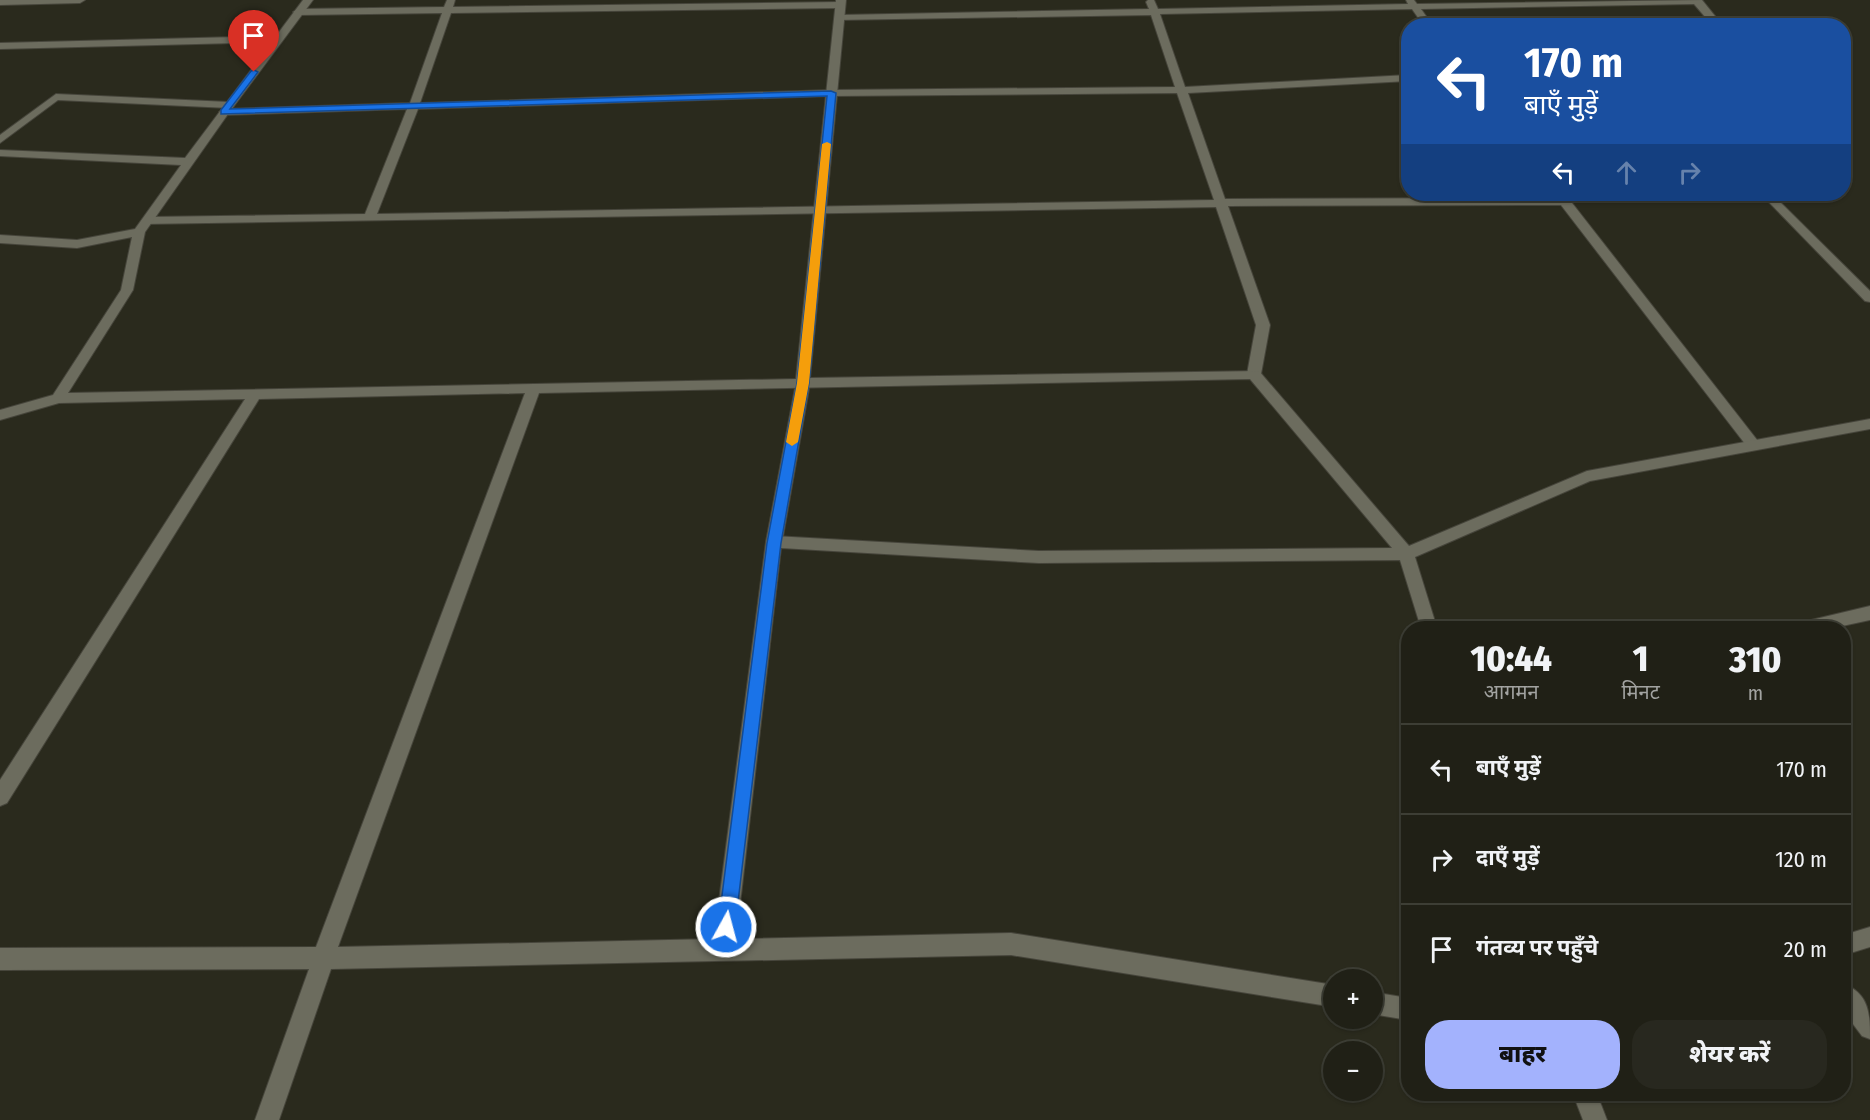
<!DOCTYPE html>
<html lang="hi">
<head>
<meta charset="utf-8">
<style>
  :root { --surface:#202016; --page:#28281f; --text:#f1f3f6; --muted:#a2a3a1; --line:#3d3e35; --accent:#a3b2fd }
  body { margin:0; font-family:"Fira Sans Condensed","Noto Sans Devanagari",sans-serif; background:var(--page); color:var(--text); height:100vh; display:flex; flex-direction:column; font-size:22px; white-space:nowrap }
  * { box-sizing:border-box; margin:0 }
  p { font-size:20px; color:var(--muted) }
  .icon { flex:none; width:33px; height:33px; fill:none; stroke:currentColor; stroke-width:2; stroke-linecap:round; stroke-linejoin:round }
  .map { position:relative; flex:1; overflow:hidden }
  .details { position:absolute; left:1401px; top:621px; width:450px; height:480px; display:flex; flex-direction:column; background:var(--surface); border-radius:24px; box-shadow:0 2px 4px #0004,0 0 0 2px var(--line) }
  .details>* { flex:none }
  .top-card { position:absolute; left:1401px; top:18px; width:450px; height:183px; border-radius:24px; box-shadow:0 2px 4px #0004,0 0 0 2px var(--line); background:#1a4fa0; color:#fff; overflow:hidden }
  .controls { position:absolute; left:1323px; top:969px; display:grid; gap:12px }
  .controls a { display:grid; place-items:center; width:60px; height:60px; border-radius:50%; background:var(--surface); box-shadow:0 2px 4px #0004,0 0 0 2px var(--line); font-size:30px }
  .pin { position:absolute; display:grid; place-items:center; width:51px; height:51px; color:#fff; margin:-62px -26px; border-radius:50% 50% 50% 0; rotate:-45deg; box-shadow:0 0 6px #0007 }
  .pin .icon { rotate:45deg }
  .me { position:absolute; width:66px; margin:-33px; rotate:7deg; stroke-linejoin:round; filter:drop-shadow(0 0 4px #0008) }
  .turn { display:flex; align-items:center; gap:21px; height:126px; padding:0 24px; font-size:27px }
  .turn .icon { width:78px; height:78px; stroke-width:2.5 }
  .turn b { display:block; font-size:42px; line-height:51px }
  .lanes { display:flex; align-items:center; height:57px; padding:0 24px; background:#0003; justify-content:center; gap:30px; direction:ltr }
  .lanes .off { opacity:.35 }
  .eta { display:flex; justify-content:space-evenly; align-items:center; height:102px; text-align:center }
  .eta b { font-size:36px; font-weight:800; line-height:42px }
  .cta { display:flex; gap:12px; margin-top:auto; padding:12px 24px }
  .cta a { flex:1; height:69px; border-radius:24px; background:var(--accent); color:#111; font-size:24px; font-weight:800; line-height:69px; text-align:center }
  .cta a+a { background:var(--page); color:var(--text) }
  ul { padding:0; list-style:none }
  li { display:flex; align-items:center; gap:18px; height:90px; padding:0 24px; border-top:2px solid var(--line) }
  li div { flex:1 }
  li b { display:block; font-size:22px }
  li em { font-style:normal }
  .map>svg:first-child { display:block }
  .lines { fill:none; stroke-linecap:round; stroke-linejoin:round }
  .service-casing { stroke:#46453b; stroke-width:2 }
  .minor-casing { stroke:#46453b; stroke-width:2 }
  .service { fill:#6c6c5e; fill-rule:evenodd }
  .minor { fill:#6c6c5e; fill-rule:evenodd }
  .route { fill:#1a73e8; stroke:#114b97; stroke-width:1.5 }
  .slow { fill:#f59e0b }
</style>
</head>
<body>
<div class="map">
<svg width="1870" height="1120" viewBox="0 0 1870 1120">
  <rect width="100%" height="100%" fill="#2a2a1d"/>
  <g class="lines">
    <g class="service-casing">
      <path id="service" d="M 447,0 L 455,0 L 453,7 L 840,2 L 845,5 L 840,8 L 451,13 L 420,103 L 831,90 L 1175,87 L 1151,15 L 836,20 L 836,16 L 839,15 L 1149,9 L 1146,2 L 1148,0 L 1154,0 L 1158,9 L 1408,4 L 1406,0 L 1414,0 L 1417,4 L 1702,0 L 1723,26 L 1713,26 L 1694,4 L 1421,9 L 1433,26 L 1424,26 L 1412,9 L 1160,14 L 1185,87 L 1408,75 L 1408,81 L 1188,93 L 1225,199 L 1556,198 L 1554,194 L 1565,194 L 1761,445 L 1754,450 L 1749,449 L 1561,205 L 1228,206 L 1270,325 L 1261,374 L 1254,378 L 1247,374 L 1256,325 L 1216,207 L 143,224 L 141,221 L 147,217 L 365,214 L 407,109 L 224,115 L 219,112 L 224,109 L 410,103 L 442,13 L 298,15 L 293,12 L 298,9 L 444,7 ZM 1177,93 L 1214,200 L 377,214 L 418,109 L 831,96 Z
        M 56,94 L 229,102 L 234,105 L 229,108 L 58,100 L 0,143 L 0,135 Z
        M 1761,194 L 1772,194 L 1870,291 L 1870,302 L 1865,301 Z
        M 803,378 L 810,383 L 782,542 L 780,546 L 768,546 L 766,542 L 796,383 Z"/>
    </g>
    <g class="minor-casing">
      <path id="minor" d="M 0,0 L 85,0 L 80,3 L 0,5 Z
        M 303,0 L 313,0 L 228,114 L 145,232 L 133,290 L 68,393 L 796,379 L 836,0 L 846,0 L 810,378 L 1259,371 L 1409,546 L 1587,471 L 1870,419 L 1870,429 L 1590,481 L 1415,557 L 1437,628 L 1421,628 L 1400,560 L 1039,563 L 781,548 L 736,939 L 1011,933 L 1334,985 L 1334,1007 L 1011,955 L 331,969 L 279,1120 L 255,1120 L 309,969 L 0,970 L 0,948 L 316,947 L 525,393 L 259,399 L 7,803 L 0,806 L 0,780 L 245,399 L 59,403 L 0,420 L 0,410 L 53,395 L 121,290 L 132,237 L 77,248 L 0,243 L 0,235 L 77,240 L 135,229 L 181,165 L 0,156 L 0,150 L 185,158 L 272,42 L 0,49 L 0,43 L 276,36 ZM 1250,379 L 1392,548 L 1039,551 L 774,536 L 768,538 L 766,542 L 714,939 L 338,947 L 539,393 Z
        M 1870,606 L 1870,620 L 1833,628 L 1798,628 L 1801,623 L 1807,621 Z
        M 1870,927 L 1870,947 L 1844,955 L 1844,935 Z
        M 1844,984 C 1870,994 1870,1016 1870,1039 L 1862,1036 L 1844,1012 Z
        M 1372,992 L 1408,998 L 1408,1020 L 1372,1014 Z
        M 1573,1094 L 1597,1094 L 1607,1120 L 1583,1120 Z"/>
    </g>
    <use href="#service" class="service"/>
    <use href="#minor" class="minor"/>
  </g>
  <path class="route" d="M 254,70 L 258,72 L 230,109 L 831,91 L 836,93 L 809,383 L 781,543 L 735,927 L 733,933 L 726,935 L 720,933 L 718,927 L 767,543 L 797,383 L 827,96 L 221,114 L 221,110 L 251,71 Z"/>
  <path class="slow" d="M 827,142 L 831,144 L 809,383 L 798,442 L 792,446 L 786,442 L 797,383 L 822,144 Z"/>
</svg>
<div class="controls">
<a>+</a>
<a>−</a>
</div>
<div class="pin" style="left:254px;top:72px;background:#d93025"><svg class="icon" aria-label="arrive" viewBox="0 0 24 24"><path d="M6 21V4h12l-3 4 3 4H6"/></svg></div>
<svg class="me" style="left:726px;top:927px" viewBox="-20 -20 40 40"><circle r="17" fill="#1a73e8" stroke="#fff" stroke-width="3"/><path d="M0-11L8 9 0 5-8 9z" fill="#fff"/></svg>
<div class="top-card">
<div class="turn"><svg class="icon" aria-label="left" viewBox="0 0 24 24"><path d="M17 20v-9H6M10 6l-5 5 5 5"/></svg><div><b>170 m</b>बाएँ मुड़ें</div></div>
<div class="lanes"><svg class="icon" aria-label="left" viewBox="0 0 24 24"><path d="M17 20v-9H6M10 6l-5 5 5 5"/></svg><svg class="icon off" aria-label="ahead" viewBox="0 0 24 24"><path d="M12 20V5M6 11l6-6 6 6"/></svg><svg class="icon off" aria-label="right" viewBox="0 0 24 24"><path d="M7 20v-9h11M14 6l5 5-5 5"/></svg></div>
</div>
<section class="details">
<div class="eta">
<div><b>10:44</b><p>आगमन</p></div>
<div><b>1</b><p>मिनट</p></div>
<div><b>310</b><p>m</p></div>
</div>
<ul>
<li><svg class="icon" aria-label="left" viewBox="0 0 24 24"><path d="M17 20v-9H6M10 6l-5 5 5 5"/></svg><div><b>बाएँ मुड़ें</b></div><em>170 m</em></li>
<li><svg class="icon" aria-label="right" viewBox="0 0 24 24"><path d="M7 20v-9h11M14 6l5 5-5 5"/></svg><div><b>दाएँ मुड़ें</b></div><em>120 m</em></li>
<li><svg class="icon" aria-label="arrive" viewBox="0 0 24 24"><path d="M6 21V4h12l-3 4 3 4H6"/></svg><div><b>गंतव्य पर पहुँचे</b></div><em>20 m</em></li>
</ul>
<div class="cta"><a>बाहर</a><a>शेयर करें</a></div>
</section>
</div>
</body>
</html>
